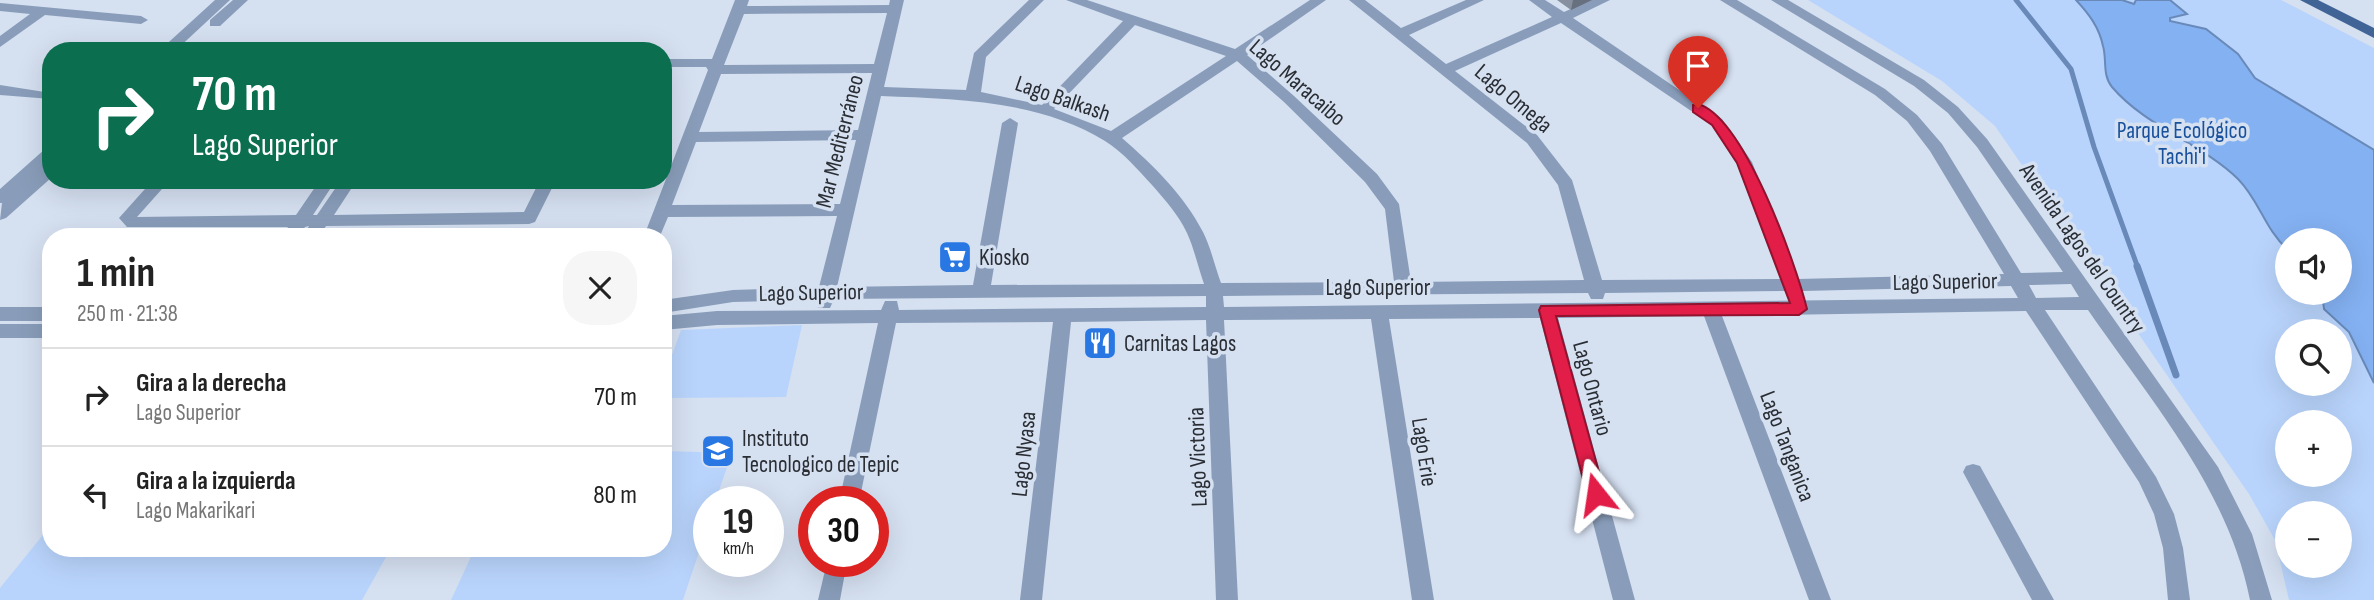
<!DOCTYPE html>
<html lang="es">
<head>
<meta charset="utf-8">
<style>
  :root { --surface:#fff; --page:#f6f6f6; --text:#222; --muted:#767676; --line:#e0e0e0 }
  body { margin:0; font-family:"Sofia Sans Condensed",sans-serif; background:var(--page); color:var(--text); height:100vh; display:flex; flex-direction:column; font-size:26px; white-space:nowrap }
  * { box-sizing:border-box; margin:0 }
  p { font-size:23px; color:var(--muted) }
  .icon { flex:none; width:38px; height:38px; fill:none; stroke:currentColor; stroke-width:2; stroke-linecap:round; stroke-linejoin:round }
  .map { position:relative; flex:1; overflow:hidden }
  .details { position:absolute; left:42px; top:228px; width:630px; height:329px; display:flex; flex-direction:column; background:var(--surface); border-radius:28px; box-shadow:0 7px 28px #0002 }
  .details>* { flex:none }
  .banner { position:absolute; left:42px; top:42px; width:630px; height:147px; border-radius:28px; box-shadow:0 7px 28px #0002; background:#0b6e4f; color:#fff; overflow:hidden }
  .controls { position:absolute; left:2275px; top:228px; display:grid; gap:14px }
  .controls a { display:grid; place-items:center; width:77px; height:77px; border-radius:50%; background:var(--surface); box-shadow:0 7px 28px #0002; font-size:35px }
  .speed { position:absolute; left:693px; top:486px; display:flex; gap:14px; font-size:35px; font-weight:700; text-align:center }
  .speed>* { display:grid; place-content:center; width:91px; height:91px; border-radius:50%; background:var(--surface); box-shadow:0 7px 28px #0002; line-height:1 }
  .speed small { font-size:18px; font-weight:400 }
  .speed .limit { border:10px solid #d22; background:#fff; color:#111 }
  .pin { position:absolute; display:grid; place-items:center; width:60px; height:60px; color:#fff; margin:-72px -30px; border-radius:50% 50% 50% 0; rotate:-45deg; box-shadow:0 0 7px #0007 }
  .pin .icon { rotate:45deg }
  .me { position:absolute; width:77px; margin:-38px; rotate:345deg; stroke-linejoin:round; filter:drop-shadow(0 0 5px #0008) }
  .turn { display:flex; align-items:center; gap:24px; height:147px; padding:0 35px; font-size:32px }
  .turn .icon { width:91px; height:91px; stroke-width:2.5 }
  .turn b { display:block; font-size:49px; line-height:60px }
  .round { display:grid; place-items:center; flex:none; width:74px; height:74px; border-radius:28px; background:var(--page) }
  .head { display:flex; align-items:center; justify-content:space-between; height:119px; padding:0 35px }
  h1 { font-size:42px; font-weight:700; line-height:52px }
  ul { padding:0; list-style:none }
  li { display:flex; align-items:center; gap:21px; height:98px; padding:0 35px; border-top:2px solid var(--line) }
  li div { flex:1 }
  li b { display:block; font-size:26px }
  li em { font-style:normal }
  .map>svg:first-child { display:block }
  .green { fill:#b9d4fc; fill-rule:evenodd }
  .water { fill:#84b1f2; stroke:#698ab9; stroke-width:2 }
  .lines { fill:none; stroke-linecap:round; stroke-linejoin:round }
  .stream-far1 { stroke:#698ab9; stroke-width:5 }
  .stream { stroke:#698ab9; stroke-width:7 }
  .minor { fill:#899dba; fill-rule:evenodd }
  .major { fill:#416497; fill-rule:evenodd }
  .wall { fill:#86909f }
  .shaded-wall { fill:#66707e }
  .route { fill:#e11d48; stroke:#92132f; stroke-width:2 }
  .labels { text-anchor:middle; stroke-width:7; stroke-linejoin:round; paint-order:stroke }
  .street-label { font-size:23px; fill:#2a2e34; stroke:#d5e0f1 }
  .park-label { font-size:23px; fill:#18509c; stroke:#d5e0f1 }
  .poi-label { font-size:23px; fill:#2a2e34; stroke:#d5e0f1; text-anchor:start }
</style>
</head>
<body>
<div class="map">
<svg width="2374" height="600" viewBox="0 0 2374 600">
  <rect width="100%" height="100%" fill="#d5e0f1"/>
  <path class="green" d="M 1808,0 L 2281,0 L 2374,48 L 2374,600 L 2289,600 L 2275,540 L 2249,494 L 1995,126 L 1942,81 ZM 2287,240 L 2340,240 L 2340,292 L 2287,292 ZM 2287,331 L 2340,331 L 2340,383 L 2287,383 ZM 2287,422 L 2340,422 L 2340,474 L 2287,474 ZM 2287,513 L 2340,513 L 2340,565 L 2287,565 Z
    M 802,325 L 786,397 L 663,398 L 663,380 L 681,330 Z
    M 663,451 L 732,453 L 715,502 L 709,502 L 709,522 L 683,600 L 451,600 L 475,548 L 663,548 Z
    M 51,525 L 51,548 L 391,548 L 362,600 L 0,600 L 0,588 Z"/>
  <path class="water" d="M 2076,0 L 2122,0 L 2134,4 L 2136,0 L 2170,0 L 2187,14 L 2170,18 L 2170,21 L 2206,29 L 2238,54 L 2255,78 L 2374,150 L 2374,383 L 2349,332 L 2324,309 L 2322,292 L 2340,292 L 2340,240 L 2287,240 L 2287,249 C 2265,229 2259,200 2238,179 C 2201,143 2146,127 2112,87 C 2102,75 2107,59 2103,46 C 2099,27 2089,14 2076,0 Z"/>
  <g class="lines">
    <path class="stream-far1" d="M 2016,0 L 2071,69 L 2094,147 L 2138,268"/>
    <path class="stream" d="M 2137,266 L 2176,375"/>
    <path class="minor" d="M 215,0 L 230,0 L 175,51 L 159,51 Z
      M 233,0 L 248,0 L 220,26 L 210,26 L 210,20 Z
      M 735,0 L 749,0 L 747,6 L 889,5 L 890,0 L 904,0 L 884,87 L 966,90 L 974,53 L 1029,0 L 1044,0 L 986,57 L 981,92 L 1042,105 L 1123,21 L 1066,0 L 1087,0 L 1235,49 L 1310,0 L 1326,0 L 1247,55 L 1294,96 L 1377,174 L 1399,204 L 1411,282 L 1584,280 L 1558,185 L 1527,143 L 1349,0 L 1365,0 L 1401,28 L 1466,0 L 1484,0 L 1409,35 L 1446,64 L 1552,17 L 1529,0 L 1545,0 L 1564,12 L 1591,0 L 1610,0 L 1573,18 L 1722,119 L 1752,162 L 1798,279 L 2004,274 L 1930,151 L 1907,121 L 1875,95 L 1720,0 L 1737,0 L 1885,89 L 1917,115 L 1942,144 L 2021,273 L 2063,272 L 1977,147 L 1948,113 L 1914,86 L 1771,0 L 1788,0 L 1924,80 L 1958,107 L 1987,139 L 2218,467 L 2252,534 L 2272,600 L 2250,600 C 2228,489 2151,401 2088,310 L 2045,310 L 2156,477 L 2174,514 L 2183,548 L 2190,600 L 2168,600 L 2163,548 L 2154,514 L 2139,482 L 2026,311 L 1722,316 L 1831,600 L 1809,600 L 1704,316 L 1558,318 L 1635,600 L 1613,600 L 1540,318 L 1389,319 L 1434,600 L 1412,600 L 1371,319 L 1224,320 L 1238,600 L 1216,600 L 1206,320 L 1071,322 L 1042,600 L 1020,600 L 1053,322 L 896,323 L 859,502 L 839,502 L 878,323 L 717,325 L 663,330 L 663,316 L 717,311 L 881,310 L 885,301 L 897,301 L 899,310 L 1206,307 L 1206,296 L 834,299 L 830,308 L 818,308 L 816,300 L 733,302 L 663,313 L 663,300 L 733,290 L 819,287 L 837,216 L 668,217 L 660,236 L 644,236 L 708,70 L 706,67 L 663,67 L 663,59 L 712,59 ZM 887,13 L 874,64 L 724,65 L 744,14 ZM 1561,23 L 1712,125 L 1736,162 L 1781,279 L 1602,280 L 1572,180 L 1537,135 L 1455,71 ZM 1135,25 L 1226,56 L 1111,131 L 1054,109 ZM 1237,61 L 1284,102 L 1365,182 L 1385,209 L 1394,282 L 1221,283 C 1215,267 1211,248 1203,232 C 1184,195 1154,166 1122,138 ZM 872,73 L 858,130 L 699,132 L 721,74 ZM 881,96 C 956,99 1039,100 1105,141 C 1123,152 1138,170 1152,185 C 1165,200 1178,214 1187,233 C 1194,248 1198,267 1204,284 L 991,285 L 1018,123 L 1010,118 L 1002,123 L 973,285 L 837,287 ZM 856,140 L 840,204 L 672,205 L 696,142 ZM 2071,284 L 2079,297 L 2036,298 L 2029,285 ZM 2011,286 L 2018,298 L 1224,307 L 1223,296 L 1588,293 L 1591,299 L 1603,299 L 1605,293 L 1786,291 L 1790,299 L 1802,299 L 1803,291 Z
      M 0,3 L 141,16 L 148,20 L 141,24 L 45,15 L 0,47 L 0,36 L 30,14 L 0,11 Z
      M 0,85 L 51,93 L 51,99 L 0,95 Z
      M 51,148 L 51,162 L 47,165 L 51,164 L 51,178 L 6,218 L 0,220 L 2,203 L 0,203 L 0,189 L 45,149 Z
      M 153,180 L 170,180 L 137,217 L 296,215 L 320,180 L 336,180 L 313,215 L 317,215 L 341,180 L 357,180 L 334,215 L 524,212 L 540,180 L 556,180 L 535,222 L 529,224 L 326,226 L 319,236 L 303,236 L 309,226 L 305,227 L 298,236 L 282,236 L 288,227 L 127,227 L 119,218 Z
      M 0,307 L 51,307 L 51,321 L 0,321 Z
      M 0,324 L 51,324 L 51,338 L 0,338 Z
      M 1973,464 L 1980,466 L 2054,600 L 2032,600 L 1963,472 L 1966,466 Z
      M 827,562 L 847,562 L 840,600 L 818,600 Z"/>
    <path class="major" d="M 2300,0 L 2318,0 L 2374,28 L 2374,38 Z"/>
  </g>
  <path class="wall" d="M 1557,0 L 1592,0 L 1571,10 Z"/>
  <path class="shaded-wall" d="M 1573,0 L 1592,0 L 1571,10 Z"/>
  <path class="route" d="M 1698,104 C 1744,117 1796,264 1807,309 L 1799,315 L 1556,316 L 1605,494 L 1596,502 L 1587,494 L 1539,310 L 1541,306 L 1790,303 L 1737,163 L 1712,125 L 1693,112 L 1693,105 Z"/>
  <defs>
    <g id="supermarket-square" transform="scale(1.75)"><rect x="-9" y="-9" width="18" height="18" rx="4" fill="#2877e3" stroke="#d5e0f1"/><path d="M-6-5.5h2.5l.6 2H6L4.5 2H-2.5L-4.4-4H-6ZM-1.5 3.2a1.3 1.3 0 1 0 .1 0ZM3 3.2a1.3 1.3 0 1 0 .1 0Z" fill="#fff"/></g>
    <g id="restaurant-square" transform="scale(1.75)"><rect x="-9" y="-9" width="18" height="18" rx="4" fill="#2877e3" stroke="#d5e0f1"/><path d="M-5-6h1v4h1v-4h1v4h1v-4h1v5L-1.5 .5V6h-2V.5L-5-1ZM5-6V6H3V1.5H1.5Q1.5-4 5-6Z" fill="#fff"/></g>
    <g id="university-square" transform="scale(1.75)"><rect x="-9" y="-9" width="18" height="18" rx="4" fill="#2877e3" stroke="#d5e0f1"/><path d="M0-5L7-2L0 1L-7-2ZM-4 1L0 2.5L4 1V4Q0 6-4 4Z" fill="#fff"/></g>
  </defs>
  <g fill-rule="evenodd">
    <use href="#supermarket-square" x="955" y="257"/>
    <use href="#restaurant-square" x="1100" y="343"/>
    <use href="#university-square" x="718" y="451"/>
  </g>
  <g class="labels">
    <g class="street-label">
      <text transform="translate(1298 82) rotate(41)" y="8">Lago Maracaibo</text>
      <text transform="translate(1063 98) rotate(19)" y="8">Lago Balkash</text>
      <text transform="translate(1514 98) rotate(40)" y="8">Lago Omega</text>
      <text transform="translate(839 141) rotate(-76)" y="8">Mar Mediterráneo</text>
      <text transform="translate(2083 248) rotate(55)" y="8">Avenida Lagos del Country</text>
      <text transform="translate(1945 281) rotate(-1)" y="8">Lago Superior</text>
      <text x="1378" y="295">Lago Superior</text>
      <text transform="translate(811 292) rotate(-1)" y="8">Lago Superior</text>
      <text transform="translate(1593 388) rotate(75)" y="8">Lago Ontario</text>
      <text transform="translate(1788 446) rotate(69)" y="8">Lago Tanganica</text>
      <text transform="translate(1425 452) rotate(81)" y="8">Lago Erie</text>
      <text transform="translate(1023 454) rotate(-84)" y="8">Lago Nyasa</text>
      <text transform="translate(1197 457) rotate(-92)" y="8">Lago Victoria</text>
    </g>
    <g class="park-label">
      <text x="2182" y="138">Parque Ecológico<tspan x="2182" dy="26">Tachi'i</tspan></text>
    </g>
    <g class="poi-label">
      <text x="979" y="265">Kiosko</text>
      <text x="1124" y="351">Carnitas Lagos</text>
      <text x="742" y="446">Instituto<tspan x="742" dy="26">Tecnologico de Tepic</tspan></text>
    </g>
  </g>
</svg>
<div class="controls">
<a><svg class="icon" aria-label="sound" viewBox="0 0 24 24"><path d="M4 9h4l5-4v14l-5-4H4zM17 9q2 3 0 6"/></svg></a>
<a><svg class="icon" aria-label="search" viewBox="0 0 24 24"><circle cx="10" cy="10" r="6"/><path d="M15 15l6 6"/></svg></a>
<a>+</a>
<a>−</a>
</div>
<div class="speed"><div>19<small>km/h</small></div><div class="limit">30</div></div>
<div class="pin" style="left:1698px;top:108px;background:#d93025"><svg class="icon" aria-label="arrive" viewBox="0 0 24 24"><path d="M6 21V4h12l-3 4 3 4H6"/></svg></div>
<svg class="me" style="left:1596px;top:494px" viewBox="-20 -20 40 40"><path d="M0-17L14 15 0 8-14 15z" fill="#e11d48" stroke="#fff" stroke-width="4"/></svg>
<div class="banner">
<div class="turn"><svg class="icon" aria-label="right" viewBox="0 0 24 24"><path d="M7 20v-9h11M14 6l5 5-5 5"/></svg><div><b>70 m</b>Lago Superior</div></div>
</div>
<section class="details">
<div class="head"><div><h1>1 min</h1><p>250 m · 21:38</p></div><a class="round"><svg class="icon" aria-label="close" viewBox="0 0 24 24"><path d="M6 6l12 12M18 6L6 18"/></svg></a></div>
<ul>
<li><svg class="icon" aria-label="right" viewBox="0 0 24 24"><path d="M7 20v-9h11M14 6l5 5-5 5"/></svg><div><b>Gira a la derecha</b><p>Lago Superior</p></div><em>70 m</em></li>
<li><svg class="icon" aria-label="left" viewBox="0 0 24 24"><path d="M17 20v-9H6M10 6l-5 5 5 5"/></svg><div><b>Gira a la izquierda</b><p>Lago Makarikari</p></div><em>80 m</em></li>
</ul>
</section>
</div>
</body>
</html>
